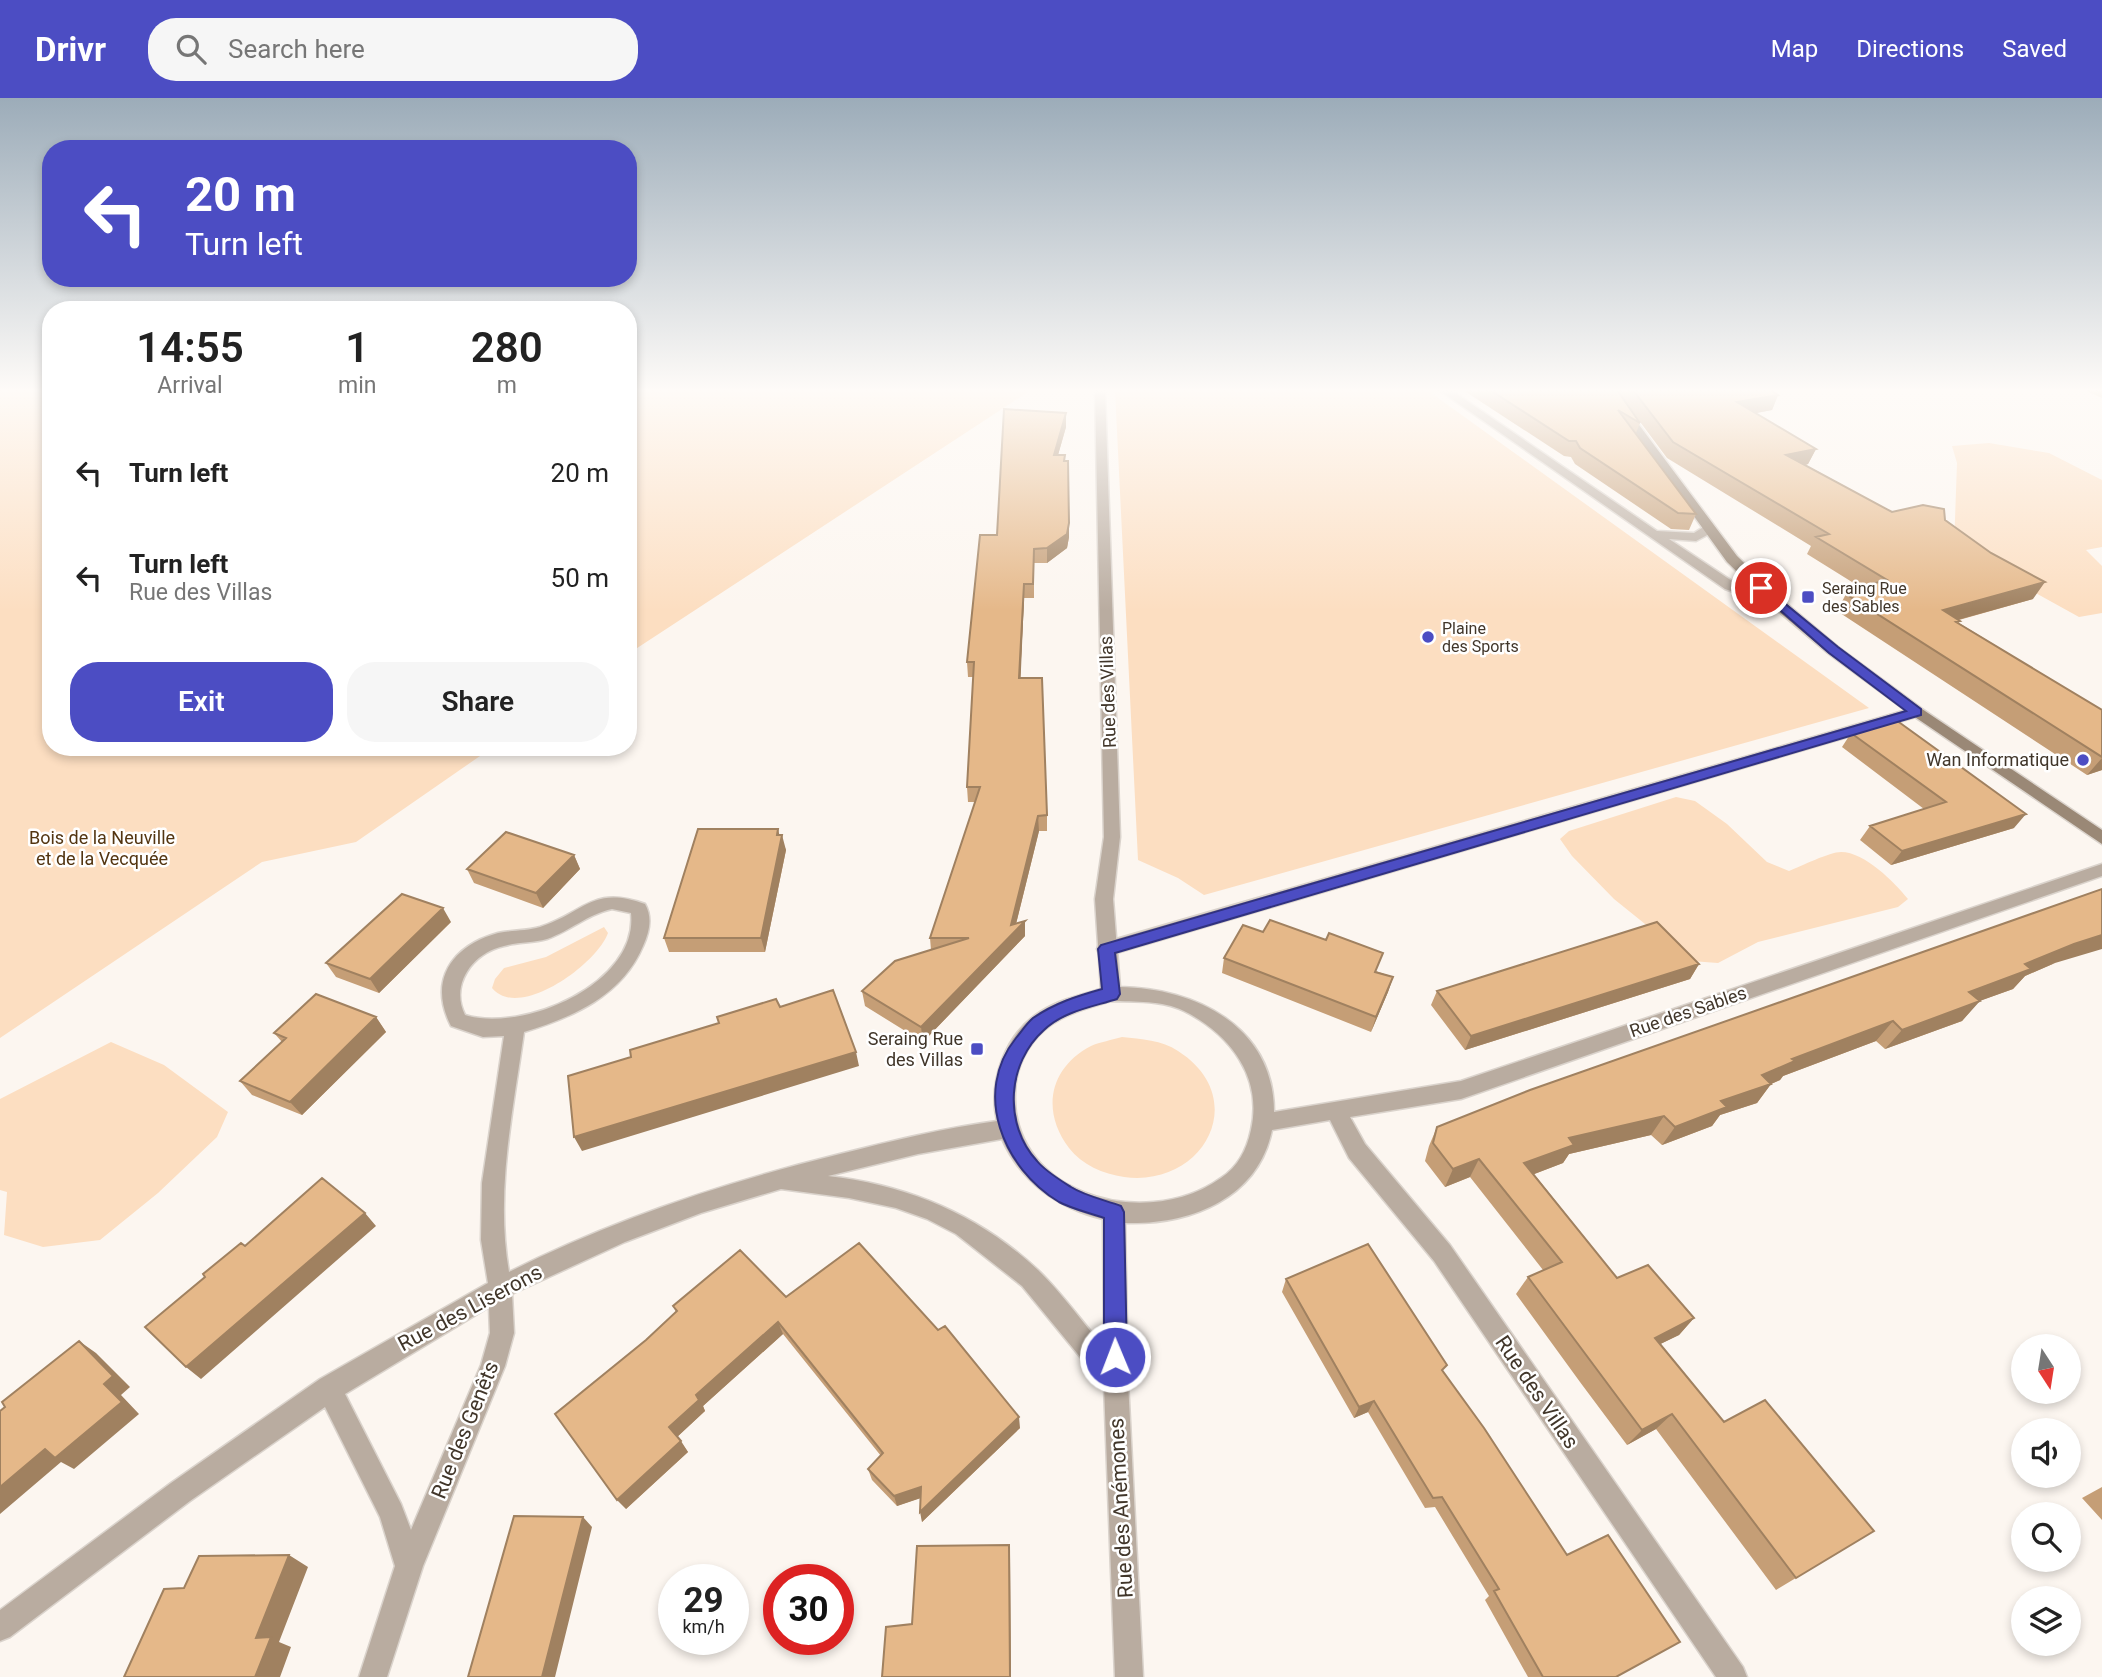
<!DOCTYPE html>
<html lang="en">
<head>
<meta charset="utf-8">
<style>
  :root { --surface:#fff; --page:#f6f6f6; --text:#222; --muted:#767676; --accent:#4c4dc3 }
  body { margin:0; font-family:Roboto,sans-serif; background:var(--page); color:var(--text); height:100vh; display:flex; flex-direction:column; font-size:26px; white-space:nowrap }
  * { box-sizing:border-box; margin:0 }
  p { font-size:23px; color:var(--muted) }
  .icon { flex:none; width:38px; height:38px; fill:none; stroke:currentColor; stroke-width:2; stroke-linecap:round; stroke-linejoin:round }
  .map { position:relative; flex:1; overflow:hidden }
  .side { position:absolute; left:42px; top:203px; width:595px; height:455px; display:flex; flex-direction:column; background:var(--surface); border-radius:28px; box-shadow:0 4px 10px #0003 }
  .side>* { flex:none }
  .top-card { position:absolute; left:42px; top:42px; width:595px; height:147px; border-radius:28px; box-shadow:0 4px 10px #0003; background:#4c4dc3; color:#fff; overflow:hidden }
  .needle { width:46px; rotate:168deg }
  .controls { position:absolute; left:2011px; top:1236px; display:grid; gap:14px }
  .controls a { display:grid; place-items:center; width:70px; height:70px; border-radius:50%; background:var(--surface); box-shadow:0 4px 10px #0003; font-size:35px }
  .speed { position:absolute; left:658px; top:1466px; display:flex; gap:14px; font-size:35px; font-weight:700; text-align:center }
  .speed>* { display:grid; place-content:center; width:91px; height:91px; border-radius:50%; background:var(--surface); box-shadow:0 4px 10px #0003; line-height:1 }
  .speed small { font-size:18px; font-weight:400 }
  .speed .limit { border:10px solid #d22; background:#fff; color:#111 }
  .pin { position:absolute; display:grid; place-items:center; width:60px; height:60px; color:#fff; margin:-30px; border:4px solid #fff; border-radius:50%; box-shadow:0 2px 7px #0007 }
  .me { position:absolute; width:77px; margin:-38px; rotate:359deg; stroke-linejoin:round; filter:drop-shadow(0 0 5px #0008) }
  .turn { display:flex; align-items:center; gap:24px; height:147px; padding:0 28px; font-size:32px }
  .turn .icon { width:91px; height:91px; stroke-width:2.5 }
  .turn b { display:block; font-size:49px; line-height:60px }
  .eta { display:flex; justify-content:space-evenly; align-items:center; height:119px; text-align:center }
  .eta b { font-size:42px; font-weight:600; line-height:49px }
  .primary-button { display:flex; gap:14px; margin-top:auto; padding:14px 28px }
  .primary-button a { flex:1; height:80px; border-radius:28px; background:var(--accent); color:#fff; font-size:28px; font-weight:600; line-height:80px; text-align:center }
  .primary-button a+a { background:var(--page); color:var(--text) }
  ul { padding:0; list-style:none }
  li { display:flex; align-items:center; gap:21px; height:105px; padding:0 28px }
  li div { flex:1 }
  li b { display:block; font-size:26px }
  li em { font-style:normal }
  header { display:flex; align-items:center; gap:42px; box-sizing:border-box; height:98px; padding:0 35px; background:var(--accent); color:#fff }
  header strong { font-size:33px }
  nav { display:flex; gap:38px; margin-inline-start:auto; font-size:24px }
  .search { width:490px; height:63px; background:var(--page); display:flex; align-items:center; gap:18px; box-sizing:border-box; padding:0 24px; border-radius:28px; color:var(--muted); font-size:26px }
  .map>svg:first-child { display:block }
  .green { fill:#fcdec1 }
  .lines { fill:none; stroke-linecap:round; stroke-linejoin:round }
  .lane-casing { stroke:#dad3cc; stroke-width:3 }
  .street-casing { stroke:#dad3cc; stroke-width:3 }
  .secondary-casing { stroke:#dad3cc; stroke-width:3 }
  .lane { fill:#b9aca0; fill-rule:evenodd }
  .street { fill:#b9aca0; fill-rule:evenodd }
  .secondary { fill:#9a8876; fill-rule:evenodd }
  .wall { fill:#c59e76 }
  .shaded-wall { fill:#a08160 }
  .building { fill:#e5b889; stroke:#a08160; stroke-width:2 }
  .route { fill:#4c4dc3; stroke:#31327f; stroke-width:2 }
  .poi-dot { fill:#4c4dc3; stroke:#fff; stroke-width:2.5 }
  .labels { text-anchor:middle; stroke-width:5; stroke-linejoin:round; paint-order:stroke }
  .far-poi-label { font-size:16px; fill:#41362a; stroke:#fff; text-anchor:start }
  .street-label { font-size:18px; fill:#41362a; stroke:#fff }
  .poi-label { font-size:18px; fill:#41362a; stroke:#fff; text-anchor:end }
  .park-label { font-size:18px; fill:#533511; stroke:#fff }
  .near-street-label { font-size:21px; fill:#41362a; stroke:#fff }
</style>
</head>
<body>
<header>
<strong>Drivr</strong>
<div class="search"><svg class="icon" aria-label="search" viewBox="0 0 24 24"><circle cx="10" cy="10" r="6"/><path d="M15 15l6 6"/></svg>Search here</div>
<nav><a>Map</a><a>Directions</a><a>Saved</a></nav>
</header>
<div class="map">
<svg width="2102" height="1579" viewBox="0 0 2102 1579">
  <rect width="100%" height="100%" fill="#fcf6f0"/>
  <path class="green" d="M 0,292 L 51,292 L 51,649 L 493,649 L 356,744 L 262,764 L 0,940 Z
    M 628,292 L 1031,292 L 628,556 Z
    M 1115,292 L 1427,292 L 1869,610 L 1204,797 L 1178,780 L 1138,762 Z
    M 1989,345 L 2049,355 L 2102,382 L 2102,449 L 2086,452 L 2102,468 L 2102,515 L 2079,519 L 1954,450 L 1957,365 L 1952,348 Z
    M 1676,699 L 1695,703 L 1727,726 L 1767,764 L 1789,773 C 1801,768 1830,754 1841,754 C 1865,754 1894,784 1908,801 L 1898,809 L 1758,844 L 1718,865 L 1691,863 L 1614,801 L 1572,758 L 1560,741 L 1569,733 Z
    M 604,829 L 608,835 C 597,866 519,923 492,890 L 495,881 L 504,870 L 546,859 Z
    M 1122,939 C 1141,941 1162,942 1178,953 C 1252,1000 1204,1090 1124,1079 C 1103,1076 1082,1067 1069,1050 C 1041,1013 1049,970 1091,948 C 1100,944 1112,942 1122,939 Z
    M 111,944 L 164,967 L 228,1014 L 217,1039 L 158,1095 L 100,1142 L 43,1149 L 4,1137 L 7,1094 L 0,1092 L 0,1001 Z"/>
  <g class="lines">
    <g class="lane-casing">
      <path id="lane" d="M 1917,609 L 1924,614 L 1922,617 L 1106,858 L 1099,856 L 1097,851 L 1099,846 L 1106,844 Z"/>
    </g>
    <g class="street-casing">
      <path id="street" d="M 1095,292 L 1105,292 L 1120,739 L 1113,801 L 1120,889 C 1195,890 1274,928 1274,1014 L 1461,983 L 2102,766 L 2102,778 L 1461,1001 L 1350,1019 L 1365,1046 L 1450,1147 L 1743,1569 L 1747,1579 L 1716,1579 L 1434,1163 L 1349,1060 L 1330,1022 L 1272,1032 C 1258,1101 1190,1127 1125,1125 L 1128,1283 L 1143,1579 L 1115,1579 L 1104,1288 L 1022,1188 L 956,1136 L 927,1121 L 896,1110 L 849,1100 L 781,1091 L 701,1115 L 625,1144 L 512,1196 L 514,1235 L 505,1268 L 423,1468 L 387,1579 L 359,1579 L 395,1468 L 380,1419 L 325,1309 L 190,1403 L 10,1539 L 0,1543 L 0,1512 L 171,1385 L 320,1281 L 488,1185 L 481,1142 L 482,1085 L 504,938 L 483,939 L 451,928 C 428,883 451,848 498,835 C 512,832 527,833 540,829 C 585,814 593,787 645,806 C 653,820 649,835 643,848 C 622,898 573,919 524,934 C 513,1013 495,1094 509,1174 C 614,1121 726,1084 840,1056 C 892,1043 944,1030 997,1023 C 988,984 1005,936 1040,914 C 1059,902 1080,897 1101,891 L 1095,801 L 1104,739 ZM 612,811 L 631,815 C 639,886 522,935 465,917 C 450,887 472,855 504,848 C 518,844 533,845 547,841 C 570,833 588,816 612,811 ZM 1111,903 C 1135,904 1162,902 1184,913 C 1230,936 1263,979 1251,1032 C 1247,1051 1238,1069 1221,1080 C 1143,1136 1001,1094 1016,983 C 1020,960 1033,939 1052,926 C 1070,914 1091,909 1111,903 ZM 1002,1041 C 1021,1084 1058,1110 1103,1121 L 1104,1249 C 1082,1224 1062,1195 1038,1172 C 979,1117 908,1087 828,1078 L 918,1056 ZM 489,1209 L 490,1235 L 481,1267 L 411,1432 L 401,1406 L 345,1296 Z
        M 1439,292 L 1451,292 L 1657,433 L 1694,435 L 1705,428 L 1713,428 L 1713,434 L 1696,443 L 1669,441 L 1735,485 L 1784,505 L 1777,509 L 1725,491 Z"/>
    </g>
    <g class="secondary-casing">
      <path id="secondary" d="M 1603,292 L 1613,292 L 1737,458 L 1782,502 L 1838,549 L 1922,611 L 2102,732 L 2102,746 L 1912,617 L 1828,555 L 1772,508 L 1727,464 Z"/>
    </g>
    <use href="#lane" class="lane"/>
    <use href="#street" class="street"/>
    <use href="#secondary" class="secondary"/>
  </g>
  <path class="wall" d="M 1463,292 L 1770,292 L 1778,297 L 1772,312 L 1755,315 L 1816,351 L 1808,366 L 1806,367 L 1892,414 L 1945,422 L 2033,501 L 1959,522 L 1959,525 L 2102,612 L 2102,672 L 2087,677 L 1837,513 L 1846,496 L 1851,495 L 1853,491 L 1860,489 L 1807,456 L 1811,448 L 1667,360 L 1626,305 L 1640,325 L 1636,335 L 1696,416 L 1689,432 L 1671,431 L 1575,366 L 1571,359 L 1564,358 Z
    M 2084,292 L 2102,292 L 2102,300 Z
    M 1066,315 L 1066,329 L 1058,357 L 1064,363 L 1069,439 L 1067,450 L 1047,465 L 1034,465 L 1034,500 L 1024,500 L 1020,580 L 1047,717 L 1047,733 L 1039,733 L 1016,826 L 1025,838 L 923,944 L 865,908 L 862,893 L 931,852 L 930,840 L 975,704 L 968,704 L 967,689 L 973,579 L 968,579 L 967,564 L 997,437 Z
    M 1851,635 L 2014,730 L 1891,767 L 1860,742 L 1870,728 L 1924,711 L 1842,649 Z
    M 779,737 L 786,752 L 765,854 L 669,854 L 664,840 Z
    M 574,757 L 580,771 L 543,810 L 474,785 L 467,771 Z
    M 451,824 L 379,895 L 336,879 L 326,865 Z
    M 1263,834 L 1393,879 L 1388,894 L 1371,934 L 1222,875 L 1224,860 Z
    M 2055,865 L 2025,878 L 2013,891 L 1979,903 L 1962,923 L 1885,951 L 1876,943 L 1783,978 L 1780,982 L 1771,986 L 1757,1005 L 1720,1017 L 1712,1028 L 1662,1047 L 1651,1037 L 1569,1056 L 1563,1065 L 1534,1076 L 1617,1180 L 1694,1220 L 1679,1237 L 1660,1246 L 1724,1324 L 1874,1433 L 1776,1492 L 1656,1331 L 1627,1347 L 1580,1284 L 1516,1196 L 1528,1179 L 1543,1172 L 1470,1079 L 1445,1089 L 1425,1063 L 1429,1048 L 1437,1029 Z
    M 1699,866 L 1690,881 L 1465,952 L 1431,907 L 1437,893 Z
    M 376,919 L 386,934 L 302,1017 L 252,997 L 240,983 L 282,944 L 274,935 Z
    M 1286,1181 L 1443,1274 L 1617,1579 L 1528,1579 L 1485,1502 L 1489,1498 L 1435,1409 L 1425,1410 L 1368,1314 L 1354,1320 L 1282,1194 Z
    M 786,1199 L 1020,1330 L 922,1424 L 920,1400 L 897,1408 L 872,1382 L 868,1371 L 881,1358 L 783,1236 L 703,1308 L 705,1313 L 677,1339 L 688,1354 L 626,1411 L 646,1242 L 676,1214 L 673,1208 Z
    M 2102,1389 L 2102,1422 L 2082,1400 Z"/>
  <path class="shaded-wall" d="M 1778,297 L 1772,312 L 1731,320 L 1737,304 Z
    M 1066,315 L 1066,329 L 1054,371 L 1054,357 Z
    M 1816,351 L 1808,366 L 1779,372 L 1786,357 Z
    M 1069,425 L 1069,439 L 1067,450 L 1047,465 L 1047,450 Z
    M 2045,484 L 2033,501 L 1932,529 L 1943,512 Z
    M 1024,486 L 1024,500 L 1020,595 L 1019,580 Z
    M 2102,659 L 2102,672 L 2087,677 L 2102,660 Z
    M 2026,716 L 2014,730 L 1891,767 L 1902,753 Z
    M 1038,718 L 1039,733 L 1014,834 L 1025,823 L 1025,838 L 923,944 L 921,929 L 1011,827 Z
    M 778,731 L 781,744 L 782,737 L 786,752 L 765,854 L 761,840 Z
    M 574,757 L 580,771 L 543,810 L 536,795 Z
    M 443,810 L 451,824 L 379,895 L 370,881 Z
    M 2102,837 L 2102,851 L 2055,865 L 2025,878 L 2013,891 L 1952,913 L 1969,894 L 2025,866 L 2074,846 Z
    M 1699,866 L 1690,881 L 1465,952 L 1471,938 Z
    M 1393,879 L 1388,894 L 1371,934 L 1376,919 Z
    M 1980,903 L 1962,923 L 1885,951 L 1902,932 Z
    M 376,919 L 386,934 L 302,1017 L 290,1004 Z
    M 1893,923 L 1876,943 L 1783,978 L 1780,982 L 1771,986 L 1757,1005 L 1720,1017 L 1712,1028 L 1662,1047 L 1675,1029 L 1721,1003 L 1762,977 L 1792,961 Z
    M 856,954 L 859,968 L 582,1053 L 574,1039 Z
    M 1664,1018 L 1651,1037 L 1569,1056 L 1563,1065 L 1514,1084 L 1524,1065 L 1569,1040 Z
    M 1479,1061 L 1470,1079 L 1445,1089 L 1453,1071 Z
    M 365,1115 L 376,1128 L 201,1281 L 186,1269 Z
    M 1694,1220 L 1679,1237 L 1640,1256 L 1655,1240 Z
    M 778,1224 L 783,1236 L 703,1308 L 705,1313 L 676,1340 L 669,1329 L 696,1297 Z
    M 79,1243 L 96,1255 L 130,1289 L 121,1297 L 139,1316 L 74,1371 L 61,1364 L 0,1416 L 0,1389 L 104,1286 Z
    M 1374,1303 L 1368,1314 L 1354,1320 L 1359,1309 Z
    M 1672,1316 L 1656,1331 L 1627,1347 L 1642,1332 Z
    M 1019,1319 L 1020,1330 L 922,1424 L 920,1414 Z
    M 681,1343 L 688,1354 L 626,1411 L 617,1402 Z
    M 921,1389 L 924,1399 L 897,1408 L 894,1398 Z
    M 583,1419 L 592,1429 L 555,1579 L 542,1579 Z
    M 1009,1447 L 1010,1456 L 1011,1579 L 1010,1579 Z
    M 289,1457 L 308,1469 L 279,1544 L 291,1549 L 280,1579 L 255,1579 L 256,1540 Z"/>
  <path class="building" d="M 1490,292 L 1617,292 L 1640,325 L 1618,312 L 1696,416 L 1678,415 L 1580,350 L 1576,343 L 1569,343 Z
    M 1633,292 L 1770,292 L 1778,297 L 1737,304 L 1816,351 L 1786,357 L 1892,414 L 1923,407 L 1944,411 L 1945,422 L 1991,455 L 2045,484 L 1943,512 L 1960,523 L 1956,524 L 2102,612 L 2102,659 L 1846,496 L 1857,493 L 1853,491 L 1887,482 L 1816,439 L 1829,436 L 1673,344 Z
    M 1004,311 L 1066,315 L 1054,357 L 1065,357 L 1064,363 L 1068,363 L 1069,425 L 1067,436 L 1047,450 L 1034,451 L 1033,486 L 1024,486 L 1019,580 L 1042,580 L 1047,717 L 1038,718 L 1011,827 L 1025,823 L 921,929 L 862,893 L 895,863 L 969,840 L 930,840 L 980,689 L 967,689 L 974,564 L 967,564 L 980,437 L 997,437 Z
    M 1896,622 L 2026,716 L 1902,753 L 1870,728 L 1946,704 L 1851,635 Z
    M 698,731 L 778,731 L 777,737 L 782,737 L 761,840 L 664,840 Z
    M 506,734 L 574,757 L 536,795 L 467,771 Z
    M 2102,791 L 2102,837 L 2074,846 L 2025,866 L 2031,871 L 1969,894 L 1980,903 L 1902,932 L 1893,923 L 1792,961 L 1795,963 L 1762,977 L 1771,986 L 1721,1003 L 1727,1009 L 1675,1029 L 1664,1018 L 1569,1040 L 1574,1047 L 1524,1065 L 1617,1180 L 1648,1167 L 1694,1220 L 1655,1240 L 1724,1324 L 1765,1302 L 1874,1433 L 1796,1480 L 1672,1316 L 1642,1332 L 1528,1179 L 1562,1164 L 1479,1061 L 1453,1071 L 1433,1045 L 1437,1029 L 1530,992 Z
    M 402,796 L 443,810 L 370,881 L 326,865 Z
    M 1270,822 L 1326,842 L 1329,835 L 1383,855 L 1375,874 L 1393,879 L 1376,919 L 1224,860 L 1243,827 L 1263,834 Z
    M 1657,824 L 1699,866 L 1471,938 L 1437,893 Z
    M 833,892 L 856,954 L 574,1039 L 568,978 L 631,959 L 630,952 L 719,925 L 717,919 L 776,901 L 780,909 Z
    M 316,896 L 376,919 L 290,1004 L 240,983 L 286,940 L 274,935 Z
    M 322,1080 L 365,1115 L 186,1269 L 145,1229 L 205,1179 L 203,1176 L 241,1145 L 245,1148 Z
    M 859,1145 L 938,1232 L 945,1228 L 1019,1319 L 920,1414 L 921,1389 L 894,1398 L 868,1371 L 883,1355 L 778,1224 L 696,1297 L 699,1302 L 669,1329 L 681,1343 L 617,1402 L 555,1316 L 646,1242 L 677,1213 L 673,1208 L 740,1152 L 786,1199 Z
    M 1368,1146 L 1447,1267 L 1442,1272 L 1484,1330 L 1567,1457 L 1608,1437 L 1680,1544 L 1616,1579 L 1543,1579 L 1494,1493 L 1499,1491 L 1442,1399 L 1433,1400 L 1374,1303 L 1359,1309 L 1286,1181 Z
    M 79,1243 L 113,1278 L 104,1286 L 122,1304 L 55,1360 L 45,1351 L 0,1389 L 0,1313 L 5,1309 L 2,1304 Z
    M 514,1418 L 583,1419 L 542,1579 L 468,1579 Z
    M 1009,1447 L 1010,1579 L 882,1579 L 886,1529 L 912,1526 L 917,1448 Z
    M 289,1457 L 256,1540 L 271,1539 L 255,1579 L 124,1579 L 164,1491 L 184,1490 L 199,1458 Z"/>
  <linearGradient id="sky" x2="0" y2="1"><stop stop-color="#9cacb9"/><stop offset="0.57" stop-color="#fefbf8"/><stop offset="1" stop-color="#fefbf8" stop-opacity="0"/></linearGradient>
  <rect width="2102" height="513" fill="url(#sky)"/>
  <path class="route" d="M 1761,486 L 1838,549 L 1921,611 L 1921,617 L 1115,855 L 1120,896 L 1117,901 C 1092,909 1064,913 1044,932 C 1007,965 1003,1026 1037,1063 C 1045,1073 1060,1082 1071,1089 C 1085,1098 1105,1102 1121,1108 L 1124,1114 L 1127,1259 L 1123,1266 L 1115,1270 L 1108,1266 L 1104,1259 L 1104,1120 C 1090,1115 1072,1111 1059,1104 C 1003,1070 972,995 1016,940 C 1021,934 1027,925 1033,920 C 1055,905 1077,898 1102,891 L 1098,851 L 1101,847 L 1906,613 L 1829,555 L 1757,492 L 1755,490 Z"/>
  <g class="poi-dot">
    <rect x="1801" y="492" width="14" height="14" rx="3.5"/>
    <circle cx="1428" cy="539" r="7"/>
    <circle cx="2083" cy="662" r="7"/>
    <rect x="970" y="944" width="14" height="14" rx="3.5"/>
  </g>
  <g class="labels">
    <g class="far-poi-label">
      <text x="1822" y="496">Seraing Rue<tspan x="1822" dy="18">des Sables</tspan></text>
      <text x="1442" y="536">Plaine<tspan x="1442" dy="18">des Sports</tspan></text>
    </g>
    <g class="street-label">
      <text transform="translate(1108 594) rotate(-92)" y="6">Rue des Villas</text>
      <text transform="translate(1688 914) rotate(-19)" y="6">Rue des Sables</text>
    </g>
    <g class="poi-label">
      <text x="2069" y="668">Wan Informatique</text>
      <text x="963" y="947">Seraing Rue<tspan x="963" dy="21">des Villas</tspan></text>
    </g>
    <g class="park-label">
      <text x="102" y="746">Bois de la Neuville<tspan x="102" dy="21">et de la Vecquée</tspan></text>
    </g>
    <g class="near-street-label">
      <text transform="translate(470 1210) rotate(-28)" y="7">Rue des Liserons</text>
      <text transform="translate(1537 1294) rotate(56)" y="7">Rue des Villas</text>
      <text transform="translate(465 1332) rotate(-68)" y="7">Rue des Genêts</text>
      <text transform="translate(1121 1410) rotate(-93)" y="7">Rue des Anémones</text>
    </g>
  </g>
</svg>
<div class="controls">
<a><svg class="needle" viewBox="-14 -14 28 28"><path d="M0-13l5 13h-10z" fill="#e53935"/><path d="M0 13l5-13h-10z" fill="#767676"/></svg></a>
<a><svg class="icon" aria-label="sound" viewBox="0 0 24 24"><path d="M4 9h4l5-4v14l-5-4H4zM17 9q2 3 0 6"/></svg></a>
<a><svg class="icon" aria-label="search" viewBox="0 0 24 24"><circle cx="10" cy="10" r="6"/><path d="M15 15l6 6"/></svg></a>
<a><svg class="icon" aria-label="layers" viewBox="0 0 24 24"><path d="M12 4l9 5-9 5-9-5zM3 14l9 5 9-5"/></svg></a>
</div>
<div class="speed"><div>29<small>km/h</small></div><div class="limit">30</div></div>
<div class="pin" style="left:1761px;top:490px;background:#d93025"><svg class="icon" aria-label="arrive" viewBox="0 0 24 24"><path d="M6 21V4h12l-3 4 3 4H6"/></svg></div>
<svg class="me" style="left:1115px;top:1259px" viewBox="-20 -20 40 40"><circle r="17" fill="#4c4dc3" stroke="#fff" stroke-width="3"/><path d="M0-11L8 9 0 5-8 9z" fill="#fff"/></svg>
<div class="top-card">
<div class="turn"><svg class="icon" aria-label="left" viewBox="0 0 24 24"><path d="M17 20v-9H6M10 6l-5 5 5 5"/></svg><div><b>20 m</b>Turn left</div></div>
</div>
<section class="side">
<div class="eta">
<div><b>14:55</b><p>Arrival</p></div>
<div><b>1</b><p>min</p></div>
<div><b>280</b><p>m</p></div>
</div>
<ul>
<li><svg class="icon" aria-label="left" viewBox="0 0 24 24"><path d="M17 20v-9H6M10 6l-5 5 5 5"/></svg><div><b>Turn left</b></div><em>20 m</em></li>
<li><svg class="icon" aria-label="left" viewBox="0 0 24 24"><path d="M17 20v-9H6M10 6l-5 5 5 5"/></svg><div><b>Turn left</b><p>Rue des Villas</p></div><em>50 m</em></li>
</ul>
<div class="primary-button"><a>Exit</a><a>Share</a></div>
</section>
</div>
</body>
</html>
